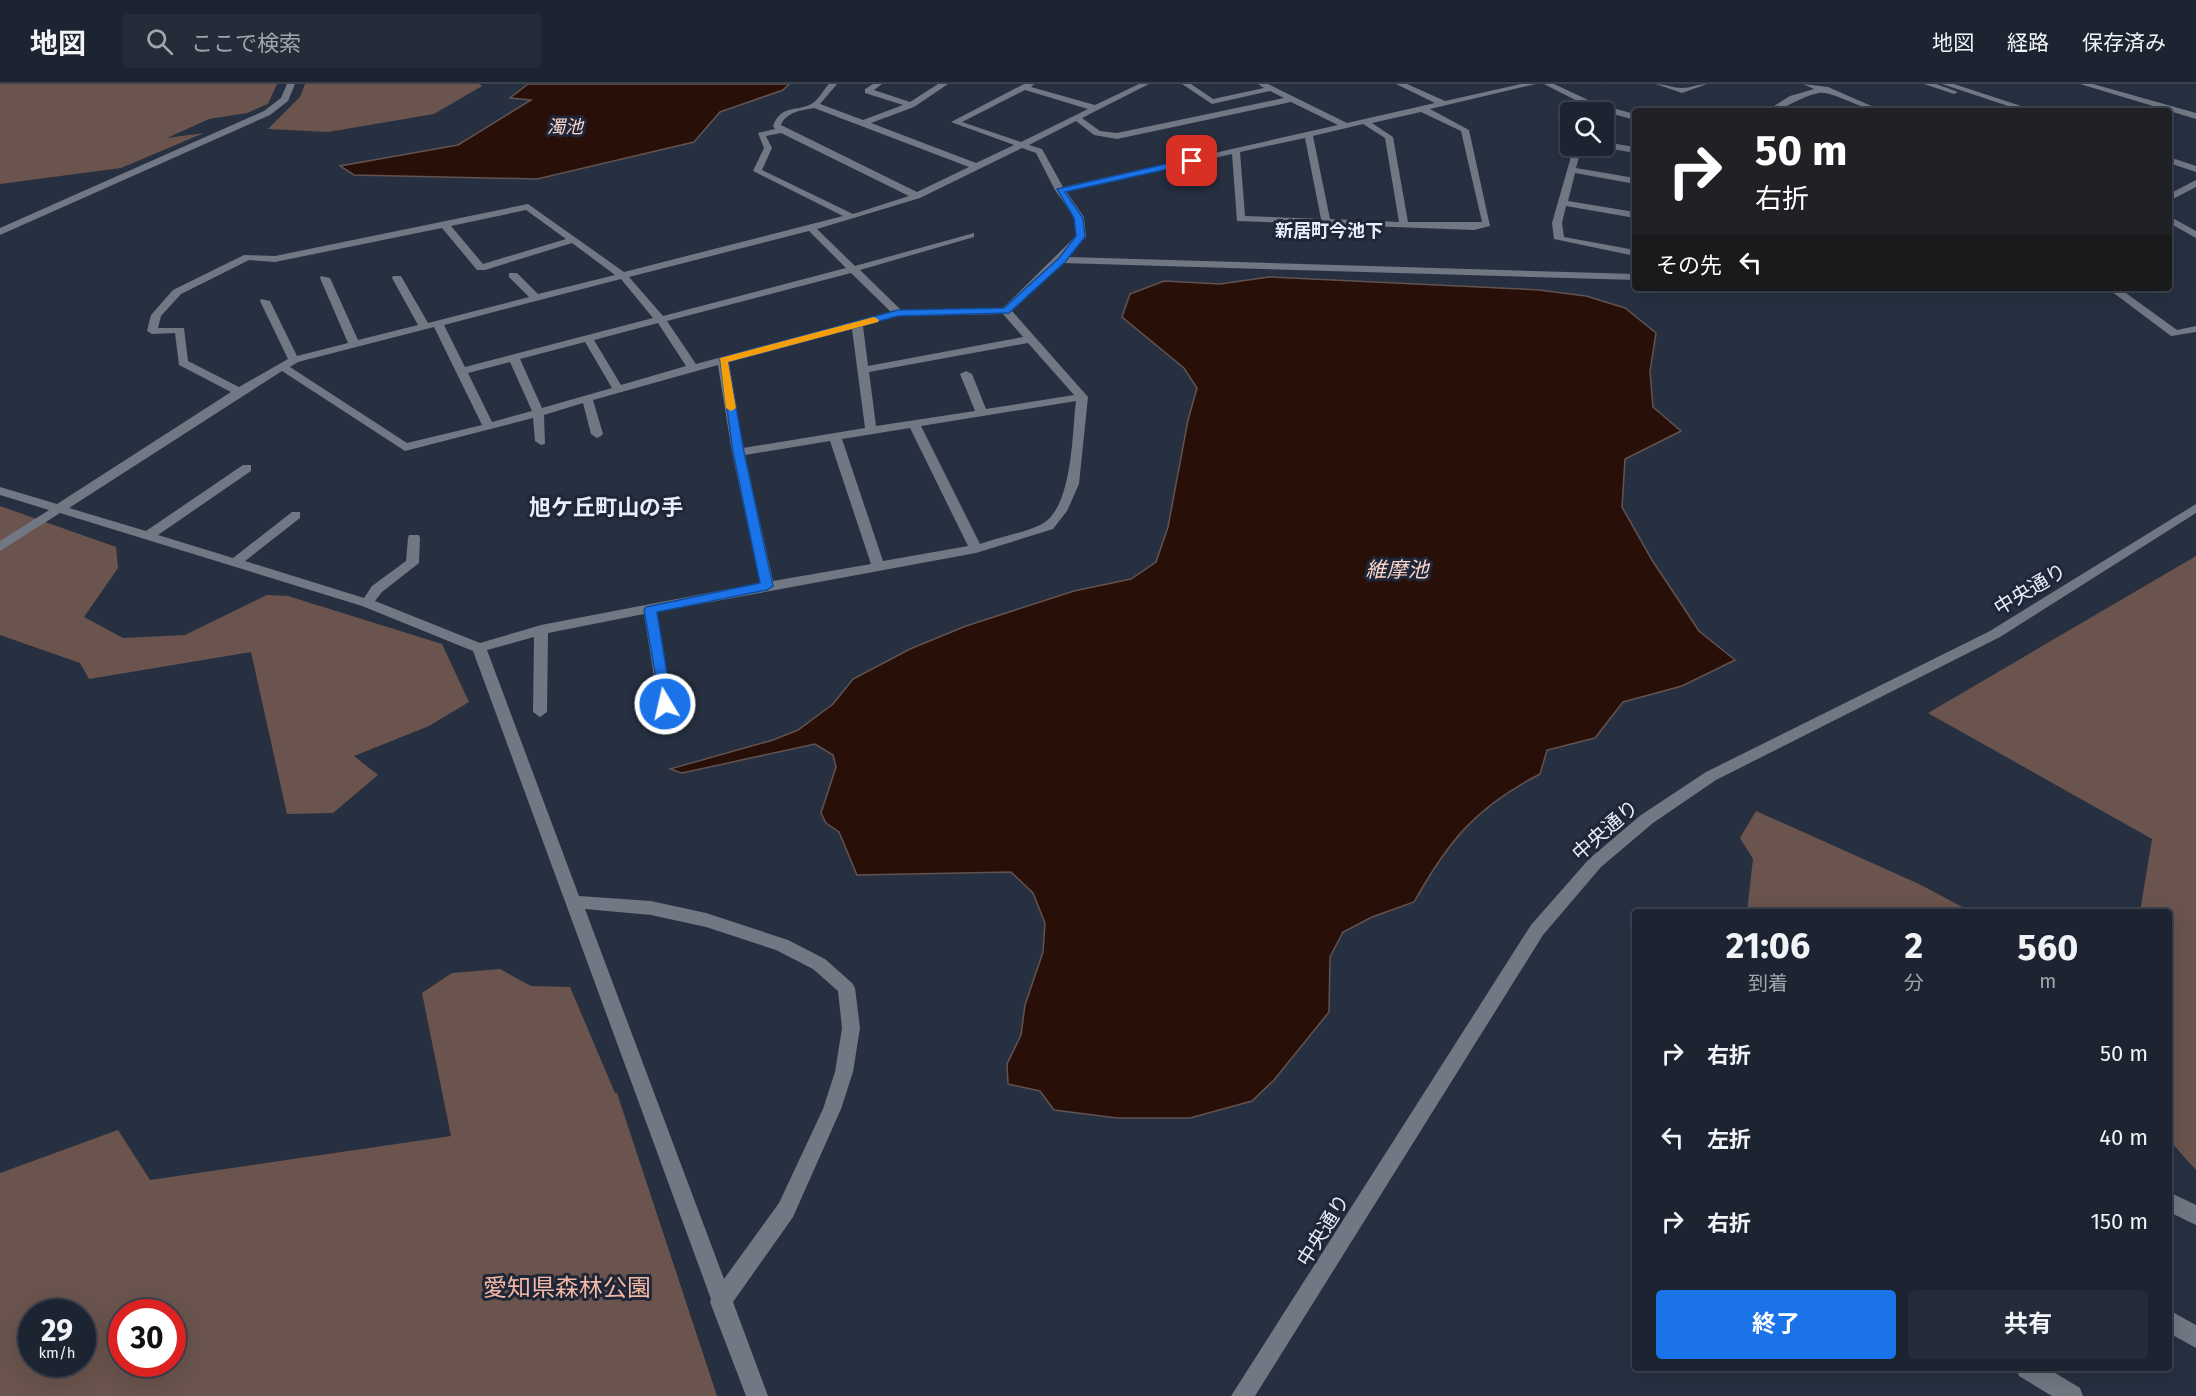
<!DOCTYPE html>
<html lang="ja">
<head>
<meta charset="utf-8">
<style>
  :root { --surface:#1d2431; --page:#252c39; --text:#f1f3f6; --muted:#a0a4ab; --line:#3b414d; --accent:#1a73e8 }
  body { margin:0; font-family:"Fira Sans","Noto Sans JP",sans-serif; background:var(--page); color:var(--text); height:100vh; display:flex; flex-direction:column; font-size:22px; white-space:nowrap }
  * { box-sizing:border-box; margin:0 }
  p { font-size:20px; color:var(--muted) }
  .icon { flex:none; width:33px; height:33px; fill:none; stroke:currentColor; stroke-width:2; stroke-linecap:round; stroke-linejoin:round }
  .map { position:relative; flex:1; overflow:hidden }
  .details { position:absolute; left:1632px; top:825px; width:540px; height:462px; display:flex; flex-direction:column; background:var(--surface); border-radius:6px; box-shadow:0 6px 24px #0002,0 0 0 2px var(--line) }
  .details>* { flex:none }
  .top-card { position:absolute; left:1632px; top:24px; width:540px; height:183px; border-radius:6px; box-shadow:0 6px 24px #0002,0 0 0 2px var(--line); background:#202124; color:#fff; overflow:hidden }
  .tools { position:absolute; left:1560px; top:18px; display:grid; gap:12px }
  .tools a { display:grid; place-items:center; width:54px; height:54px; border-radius:6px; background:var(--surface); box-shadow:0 6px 24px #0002,0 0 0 2px var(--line); font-size:30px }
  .speed { position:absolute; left:18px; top:1215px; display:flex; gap:12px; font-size:30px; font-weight:700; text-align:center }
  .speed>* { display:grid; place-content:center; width:78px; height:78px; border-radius:50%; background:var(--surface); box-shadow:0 6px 24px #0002,0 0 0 2px var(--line); line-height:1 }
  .speed small { font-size:15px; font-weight:400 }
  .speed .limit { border:9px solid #d22; background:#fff; color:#111 }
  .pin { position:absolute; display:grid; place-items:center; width:51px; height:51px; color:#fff; margin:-26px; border-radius:12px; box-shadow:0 3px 9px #0006 }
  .me { position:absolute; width:66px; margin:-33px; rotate:351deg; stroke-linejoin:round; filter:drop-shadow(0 0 4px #0008) }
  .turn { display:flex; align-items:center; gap:21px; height:126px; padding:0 24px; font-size:27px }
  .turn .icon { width:78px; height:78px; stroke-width:2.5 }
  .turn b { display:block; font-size:42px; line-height:51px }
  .then { display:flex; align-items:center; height:57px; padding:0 24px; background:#0003; gap:12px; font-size:22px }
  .eta { display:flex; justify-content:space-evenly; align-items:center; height:102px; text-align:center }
  .eta b { font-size:36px; font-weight:700; line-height:42px }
  .button { display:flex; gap:12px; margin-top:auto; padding:12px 24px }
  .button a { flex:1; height:69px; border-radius:6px; background:var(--accent); color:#fff; font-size:24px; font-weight:700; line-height:69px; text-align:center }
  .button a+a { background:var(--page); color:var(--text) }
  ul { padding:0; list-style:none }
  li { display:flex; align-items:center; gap:18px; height:84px; padding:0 24px }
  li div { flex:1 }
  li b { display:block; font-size:22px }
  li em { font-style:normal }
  header { display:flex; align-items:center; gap:36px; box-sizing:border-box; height:84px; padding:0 30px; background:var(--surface); border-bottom:2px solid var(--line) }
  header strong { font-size:28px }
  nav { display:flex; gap:33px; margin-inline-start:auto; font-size:21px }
  .search { width:420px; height:54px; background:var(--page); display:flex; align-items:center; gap:15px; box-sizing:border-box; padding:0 21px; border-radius:6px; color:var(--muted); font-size:22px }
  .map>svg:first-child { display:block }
  .green { fill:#6a544d; fill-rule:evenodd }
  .water { fill:#281008; stroke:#625350; stroke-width:1.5 }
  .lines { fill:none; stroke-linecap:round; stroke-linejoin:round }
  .minor { fill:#717783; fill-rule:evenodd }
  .route { fill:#1a73e8; stroke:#114b97; stroke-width:1.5 }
  .slow { fill:#f59e0b }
  .labels { text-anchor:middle; stroke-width:6; stroke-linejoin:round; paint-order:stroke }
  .far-water-label { font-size:18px; font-style:italic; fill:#f9d4c8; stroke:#1e2637 }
  .far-quarter-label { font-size:18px; font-weight:bold; fill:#e8eef9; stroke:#1e2637 }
  .street-label { font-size:20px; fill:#e8eef9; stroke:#1e2637 }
  .water-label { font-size:21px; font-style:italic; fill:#f9d4c8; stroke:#1e2637 }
  .quarter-label { font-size:22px; font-weight:bold; fill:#e8eef9; stroke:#1e2637 }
  .near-park-label { font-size:24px; fill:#f3b7a4; stroke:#1e2637 }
</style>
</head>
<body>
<header>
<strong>地図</strong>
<div class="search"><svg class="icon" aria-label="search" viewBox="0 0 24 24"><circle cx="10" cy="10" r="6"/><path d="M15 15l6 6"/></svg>ここで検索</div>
<nav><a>地図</a><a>経路</a><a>保存済み</a></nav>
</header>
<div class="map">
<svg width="2196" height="1312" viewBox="0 0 2196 1312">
  <rect width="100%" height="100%" fill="#273041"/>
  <path class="green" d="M 0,0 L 277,0 L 268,20 L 247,29 L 209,35 L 167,54 L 204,49 L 121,84 L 0,100 Z
    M 305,0 L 480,0 L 482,2 L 434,30 L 328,48 L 268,45 L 300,13 Z
    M 0,422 L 116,463 L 118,484 L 84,533 L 123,554 L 185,551 L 267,511 L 288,512 L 442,560 L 469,618 L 429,642 L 354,672 L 378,691 L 333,729 L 287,730 L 251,568 L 89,595 L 80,579 L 0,551 Z
    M 2196,472 L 2196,1086 L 2169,1056 L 2169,828 L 2140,828 L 2152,755 L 1928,629 Z
    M 1756,727 L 1919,800 L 1972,828 L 1747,828 L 1753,775 L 1740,754 Z
    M 500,885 L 531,902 L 570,903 L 615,1009 L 617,1009 L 717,1312 L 0,1312 L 0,1089 L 118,1046 L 150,1096 L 451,1052 L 422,909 L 452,889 ZM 82,1228 L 82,1280 L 32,1280 L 32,1228 ZM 172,1228 L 172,1280 L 122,1280 L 122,1228 Z"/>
  <path class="water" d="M 528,0 L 789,0 L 783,6 L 720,28 L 694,58 L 537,95 L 354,91 L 340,82 L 458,61 L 531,16 L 510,14 Z
    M 1269,193 L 1539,206 L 1586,212 L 1625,224 L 1656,249 L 1650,287 L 1653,323 L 1681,347 L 1625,375 L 1622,423 L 1652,476 L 1699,547 L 1735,576 L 1682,602 L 1623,618 L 1595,654 L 1547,666 L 1540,690 C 1476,723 1449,756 1414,818 L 1372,833 L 1343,848 L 1330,873 L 1329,928 L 1274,996 L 1252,1017 L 1190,1034 L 1117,1034 L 1054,1026 L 1040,1007 L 1008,1000 L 1007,980 L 1021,951 L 1025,921 L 1043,868 L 1045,839 L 1033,809 L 1011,788 L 857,791 L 839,748 L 826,739 L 821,729 L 836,683 L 833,671 L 815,660 L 682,689 L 670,685 L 773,656 L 798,646 L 833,620 L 853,595 L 910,565 L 966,542 L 1074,507 L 1131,495 L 1156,478 L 1168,443 L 1188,336 L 1197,304 L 1184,284 L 1122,233 L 1130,210 L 1164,197 L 1220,200 Z"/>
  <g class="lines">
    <path class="minor" d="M 287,0 L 295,0 L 288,17 L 270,31 L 0,151 L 0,144 L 264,27 L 281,14 Z
      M 829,0 L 837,0 L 820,20 L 863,36 L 903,21 L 865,9 L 865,5 L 873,0 L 882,0 L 874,6 L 910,18 L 938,0 L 948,0 L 914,23 L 871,39 L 976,79 L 1014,61 L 951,38 L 1024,0 L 1034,0 L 1031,3 L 1095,21 L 1139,0 L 1149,0 L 1082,34 L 1100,47 L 1117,49 L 1284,14 L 1270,7 L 1212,20 L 1182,0 L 1191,0 L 1213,15 L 1264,4 L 1258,0 L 1268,0 L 1347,39 L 1435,19 L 1396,0 L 1407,0 L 1445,17 L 1521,0 L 1536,0 L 1430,25 L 1469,46 L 1490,142 L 1474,146 L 1237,137 L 1232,70 L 1066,107 L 1084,133 L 1086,152 L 1068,173 L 1635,190 L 1635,196 L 1062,179 L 1012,227 L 1088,313 L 1079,400 L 1067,427 L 1053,445 L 976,469 L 657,528 L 676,643 L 669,648 L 662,643 L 644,530 L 548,549 L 547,628 L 540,633 L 533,628 L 534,553 L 487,566 L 579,812 L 651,817 L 706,829 L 788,856 L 825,875 L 852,899 L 855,904 L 860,944 L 853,988 L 841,1025 L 793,1133 L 733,1218 L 768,1312 L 746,1312 L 710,1218 L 711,1215 L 473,567 L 362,522 L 60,429 L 0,467 L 0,457 L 49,426 L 0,411 L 0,403 L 57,420 L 231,308 L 179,281 L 175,249 L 152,250 L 147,247 L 151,231 L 173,206 L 244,171 L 275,172 L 528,120 L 624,188 L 843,132 L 753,87 L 764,64 L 758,49 L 775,45 L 773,42 C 782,19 797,29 813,19 C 819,15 824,5 829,0 ZM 1025,6 L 1088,25 L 1021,58 L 962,38 ZM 1291,18 L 1338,41 L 1063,103 L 1042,65 L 1029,61 L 1076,37 L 1094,51 L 1117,55 ZM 814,24 L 969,83 L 917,108 L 781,41 C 786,28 802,26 814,24 ZM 1421,28 L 1461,47 L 1482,138 L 1408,138 L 1393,53 L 1372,39 ZM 1363,40 L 1385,54 L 1399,138 L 1330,135 L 1313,52 ZM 781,49 L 909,112 L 853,130 L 762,86 L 772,64 L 766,52 ZM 1305,54 L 1321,135 L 1245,132 L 1240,68 ZM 1022,64 L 1036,69 L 1055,106 L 1074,133 L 1076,152 L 1003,224 L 901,226 L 860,186 L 974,153 L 974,149 L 855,182 L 817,145 L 920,114 ZM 526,126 L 566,155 L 483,180 L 451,142 ZM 442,144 L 477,186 L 485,186 L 572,159 L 615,191 L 538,210 L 517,189 L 509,189 L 509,193 L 529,213 L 428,239 L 401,192 L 393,192 L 392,194 L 418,241 L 358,256 L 330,194 L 321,192 L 320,194 L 348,259 L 297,272 L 270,217 L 261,215 L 260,217 L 288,275 L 239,303 L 188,277 L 184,244 L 158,244 L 161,232 L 181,210 L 249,176 L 275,178 ZM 809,147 L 846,184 L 663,232 L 629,193 ZM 851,189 L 891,228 L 696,280 L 667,237 ZM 621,195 L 653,234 L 465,283 L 444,241 ZM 1003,230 L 1023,253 L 868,282 L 863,242 L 898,232 ZM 658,239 L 686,282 L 621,301 L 594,256 ZM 434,243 L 482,341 L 407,359 L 290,283 L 298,278 ZM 852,245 L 865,344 L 743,364 L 729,278 ZM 585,258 L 612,304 L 542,324 L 520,275 ZM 1028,259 L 1074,311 L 986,325 L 972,290 L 966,287 L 960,290 L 975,327 L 876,342 L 869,288 ZM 510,278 L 532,327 L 492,338 L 468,289 ZM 718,281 L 732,368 L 760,499 L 541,541 L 480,559 L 375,517 L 382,508 L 419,479 L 420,454 L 419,451 L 409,451 L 408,454 L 406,477 L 372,502 L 364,514 L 245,477 L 300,434 L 300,428 L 292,428 L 233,474 L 158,451 L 251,387 L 251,381 L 243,381 L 146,447 L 69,424 L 282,287 L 405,367 L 533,334 L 535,357 L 541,361 L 545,360 L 544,331 L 583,319 L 591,350 L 597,354 L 601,352 L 603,350 L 593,316 ZM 1076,317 C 1072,348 1073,423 1042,440 C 1024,449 999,453 980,460 L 921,342 ZM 910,344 L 968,462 L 883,477 L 842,355 ZM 830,357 L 871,480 L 773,497 L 745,371 ZM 585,825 L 651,831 L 706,843 L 776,866 L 813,885 L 838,907 L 842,944 L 835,988 L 823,1025 L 779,1119 L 724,1195 Z
      M 1544,0 L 1554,0 L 1597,20 L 1635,30 L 1635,36 L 1591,24 Z
      M 1656,0 C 1665,0 1673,4 1682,4 C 1690,4 1698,0 1707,0 L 1682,9 Z
      M 1803,0 L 1828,3 L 1883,27 C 1862,27 1834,7 1819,9 C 1800,12 1785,27 1766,27 L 1790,12 L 1814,5 Z
      M 1924,0 L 1936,0 L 1958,8 L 1954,10 Z
      M 1942,0 L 1954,0 L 2036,27 L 2023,27 Z
      M 2080,0 L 2093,0 L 2196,29 L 2196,35 Z
      M 1604,58 L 1635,63 L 1635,69 L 1601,63 Z
      M 1574,62 L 1582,62 L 1576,84 L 1635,94 L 1635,100 L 1575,89 L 1568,117 L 1635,128 L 1635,134 L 1566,122 L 1562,139 L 1564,153 L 1635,166 L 1635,172 L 1554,155 L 1552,139 Z
      M 2169,73 L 2196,82 L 2196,88 L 2169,79 Z
      M 2196,96 L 2196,103 L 2169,117 L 2169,110 Z
      M 2169,132 L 2196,147 L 2196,154 L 2169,139 Z
      M 2107,204 L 2119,204 L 2177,246 L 2196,242 L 2196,248 L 2171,252 Z
      M 2196,420 L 2196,429 L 2000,553 L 1716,696 L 1653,739 L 1601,783 L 1543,851 L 1255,1312 L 1231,1312 L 1531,841 L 1589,775 L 1641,731 L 1706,688 L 1990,547 Z
      M 2169,1108 L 2196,1121 L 2196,1141 L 2169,1128 Z
      M 2169,1226 L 2196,1241 L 2196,1264 L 2169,1249 Z
      M 2016,1284 L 2047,1284 L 2080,1304 L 2083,1312 L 2052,1312 L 2019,1292 Z"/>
  </g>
  <path class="route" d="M 1192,74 L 1195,79 L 1065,108 L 1083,134 L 1085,153 L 1065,178 L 1009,229 L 898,232 L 728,278 L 744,368 L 773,502 L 767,506 L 657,528 L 672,620 L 670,623 L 661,623 L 644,526 L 646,523 L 760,499 L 733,368 L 720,274 L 898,226 L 1004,224 L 1059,174 L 1076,152 L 1074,134 L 1057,105 Z"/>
  <path class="slow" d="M 874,233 L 879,236 L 878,238 L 728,278 L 736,324 L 731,327 L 726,324 L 720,274 Z"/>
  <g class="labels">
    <g class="far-water-label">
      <text x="565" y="49">濁池</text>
    </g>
    <g class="far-quarter-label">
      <text x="1329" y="153">新居町今池下</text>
    </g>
    <g class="street-label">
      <text transform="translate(2030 505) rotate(-31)" y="7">中央通り</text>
      <text transform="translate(1605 746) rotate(-41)" y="7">中央通り</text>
      <text transform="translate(1323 1146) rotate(-58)" y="7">中央通り</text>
    </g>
    <g class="water-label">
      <text x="1397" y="493">維摩池</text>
    </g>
    <g class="quarter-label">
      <text x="606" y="431">旭ケ丘町山の手</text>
    </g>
    <g class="near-park-label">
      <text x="567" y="1212">愛知県森林公園</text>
    </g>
  </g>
</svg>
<div class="tools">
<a><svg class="icon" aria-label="search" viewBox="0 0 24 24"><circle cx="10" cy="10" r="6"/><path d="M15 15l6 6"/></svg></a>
</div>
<div class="speed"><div>29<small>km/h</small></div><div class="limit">30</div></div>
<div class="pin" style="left:1192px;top:77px;background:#d93025"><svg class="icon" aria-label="arrive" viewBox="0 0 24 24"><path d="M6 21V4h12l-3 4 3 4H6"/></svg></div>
<svg class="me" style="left:665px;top:620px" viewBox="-20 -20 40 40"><circle r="17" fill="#1a73e8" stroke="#fff" stroke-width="3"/><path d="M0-11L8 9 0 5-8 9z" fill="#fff"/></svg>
<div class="top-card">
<div class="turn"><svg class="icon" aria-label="right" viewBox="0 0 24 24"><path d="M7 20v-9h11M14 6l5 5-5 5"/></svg><div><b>50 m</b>右折</div></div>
<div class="then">その先<svg class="icon" aria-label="left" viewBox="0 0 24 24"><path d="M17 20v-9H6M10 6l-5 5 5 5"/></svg></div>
</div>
<section class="details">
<div class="eta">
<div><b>21:06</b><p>到着</p></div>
<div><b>2</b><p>分</p></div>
<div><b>560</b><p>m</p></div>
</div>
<ul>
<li><svg class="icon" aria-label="right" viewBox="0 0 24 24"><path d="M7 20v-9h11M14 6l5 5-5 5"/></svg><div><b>右折</b></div><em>50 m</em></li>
<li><svg class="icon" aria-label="left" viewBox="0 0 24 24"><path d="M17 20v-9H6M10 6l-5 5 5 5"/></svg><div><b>左折</b></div><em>40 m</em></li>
<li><svg class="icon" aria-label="right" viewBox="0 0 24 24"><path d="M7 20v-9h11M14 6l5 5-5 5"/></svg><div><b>右折</b></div><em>150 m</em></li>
</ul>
<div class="button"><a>終了</a><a>共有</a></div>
</section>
</div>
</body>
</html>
